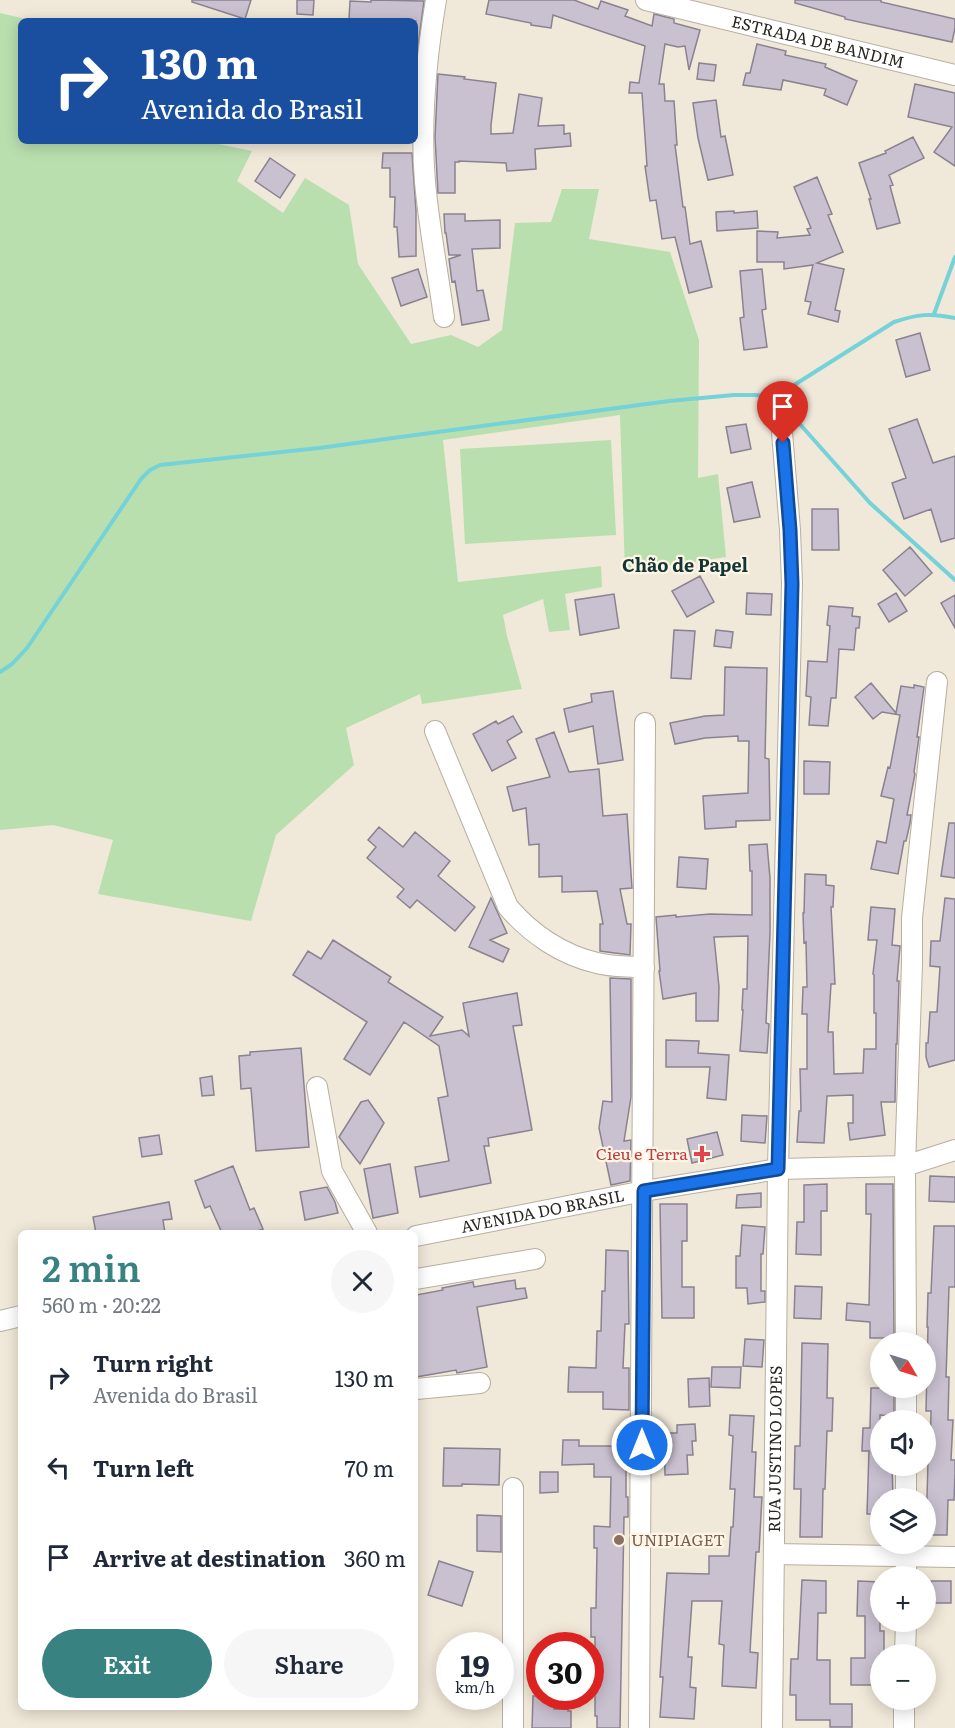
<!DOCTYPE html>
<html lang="en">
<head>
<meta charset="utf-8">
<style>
  :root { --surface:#fff; --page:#f6f6f7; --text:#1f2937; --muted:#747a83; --accent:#398282 }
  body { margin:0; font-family:Literata,serif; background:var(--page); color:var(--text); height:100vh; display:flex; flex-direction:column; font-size:22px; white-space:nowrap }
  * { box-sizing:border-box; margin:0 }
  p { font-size:20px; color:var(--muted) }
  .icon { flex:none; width:33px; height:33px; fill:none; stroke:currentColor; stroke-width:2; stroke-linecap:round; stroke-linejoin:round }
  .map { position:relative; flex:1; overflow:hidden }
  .side { position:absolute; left:18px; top:1230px; width:400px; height:480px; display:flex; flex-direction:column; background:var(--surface); border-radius:9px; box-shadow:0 3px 15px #0003 }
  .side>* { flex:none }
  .guide { position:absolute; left:18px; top:18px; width:400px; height:126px; border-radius:9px; box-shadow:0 3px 15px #0003; background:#1a4fa0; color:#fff; overflow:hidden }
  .needle { width:39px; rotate:128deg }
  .tools { position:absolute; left:870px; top:1332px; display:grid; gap:12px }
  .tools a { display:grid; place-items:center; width:66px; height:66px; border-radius:50%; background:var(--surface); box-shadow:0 3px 15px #0003; font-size:30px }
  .speed { position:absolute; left:436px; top:1632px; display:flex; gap:12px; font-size:30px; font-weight:700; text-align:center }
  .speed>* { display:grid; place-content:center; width:78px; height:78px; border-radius:50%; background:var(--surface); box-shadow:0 3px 15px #0003; line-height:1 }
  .speed small { font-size:15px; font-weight:400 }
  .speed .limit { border:9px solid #d22; background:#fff; color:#111 }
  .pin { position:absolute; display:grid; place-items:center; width:51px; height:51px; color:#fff; margin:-62px -26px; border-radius:50% 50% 50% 0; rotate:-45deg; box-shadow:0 0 6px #0007 }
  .pin .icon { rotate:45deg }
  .me { position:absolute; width:66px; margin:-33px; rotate:0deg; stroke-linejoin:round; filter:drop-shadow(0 0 4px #0008) }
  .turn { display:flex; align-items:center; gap:21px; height:126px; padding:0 24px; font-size:27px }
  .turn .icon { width:78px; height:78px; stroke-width:2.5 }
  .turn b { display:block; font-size:42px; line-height:51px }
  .round { display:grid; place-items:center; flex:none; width:63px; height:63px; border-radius:32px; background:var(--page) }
  .overview { display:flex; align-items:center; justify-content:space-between; height:102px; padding:0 24px }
  h1 { font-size:36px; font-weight:600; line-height:45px; color:var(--accent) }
  .cta { display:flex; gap:12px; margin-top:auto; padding:12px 24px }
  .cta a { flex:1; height:69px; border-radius:36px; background:var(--accent); color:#fff; font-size:24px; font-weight:600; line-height:69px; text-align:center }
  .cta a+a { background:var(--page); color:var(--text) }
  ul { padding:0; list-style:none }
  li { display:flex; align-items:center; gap:18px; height:90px; padding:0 24px }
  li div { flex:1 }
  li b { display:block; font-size:22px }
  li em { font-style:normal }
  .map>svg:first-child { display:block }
  .green { fill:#b9dfaf }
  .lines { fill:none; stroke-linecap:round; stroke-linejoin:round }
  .stream { stroke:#75d2d8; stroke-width:4 }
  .building { fill:#cac1d0; stroke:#8a8290; stroke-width:1.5 }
  .minor-casing { stroke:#b7afa0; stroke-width:22 }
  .minor { stroke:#fff; stroke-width:20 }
  .route-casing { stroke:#114b97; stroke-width:15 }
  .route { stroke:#1a73e8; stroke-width:10 }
  .health-dot { fill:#e0444e; stroke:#fef5e5; stroke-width:2 }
  .education-dot { fill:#8d6e63; stroke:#fef5e5; stroke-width:2 }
  .labels { text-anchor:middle; stroke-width:4.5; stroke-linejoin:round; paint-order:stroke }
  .street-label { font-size:16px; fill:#292620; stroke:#fef5e5 }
  .health-label { font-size:16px; fill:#be3a42; stroke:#fef5e5; text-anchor:end }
  .education-label { font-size:16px; fill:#785e54; stroke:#fef5e5; text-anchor:start }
  .neighbourhood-label { font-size:18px; font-weight:bold; fill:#123536; stroke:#fef5e5 }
</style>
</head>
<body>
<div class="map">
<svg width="955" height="1728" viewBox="0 0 955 1728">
  <rect width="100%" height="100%" fill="#f0e8d8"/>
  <path class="green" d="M 0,13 L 34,21 L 21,21 L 21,141 L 204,141 L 252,151 L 237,181 L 283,213 L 305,178 L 349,205 L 358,264 L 411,344 L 451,335 L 478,347 L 502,330 L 515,223 L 551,222 L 562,189 L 599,189 L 589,239 L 670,252 L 699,340 L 698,478 L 718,474 L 726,557 L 625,572 L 620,415 L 443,440 L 458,582 L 601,566 L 602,587 L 565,594 L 570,630 L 549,632 L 543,599 L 503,615 L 507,636 L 522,689 L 422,704 L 420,694 L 346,728 L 354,765 L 276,835 L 251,921 L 98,894 L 113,840 L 53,825 L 0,830 Z
    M 611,440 L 616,535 L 465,544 L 460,449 Z"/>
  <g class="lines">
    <path class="stream" d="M 934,314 L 955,257
      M 771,397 L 783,403 L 798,422 L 870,503 L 955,580
      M 0,672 L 12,664 L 27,648 L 141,479 L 150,470 L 160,465 L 319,448 L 669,401 L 734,395 L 757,395 L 771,397 L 783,392 L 894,322 C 918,314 930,313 955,318"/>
  </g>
  <path class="building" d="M 192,0 L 251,0 L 245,19 L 192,2 Z
    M 297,0 L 314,0 L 313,15 L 297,14 Z
    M 371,0 L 424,1 L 416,61 L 416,21 L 349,19 L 350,1 L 371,2 Z
    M 489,0 L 574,0 L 598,9 L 601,1 L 628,10 L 625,16 L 652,26 L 654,14 L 674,19 L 674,23 L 700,30 L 689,70 L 685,46 L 678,47 L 665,44 L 659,84 L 664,84 L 665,101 L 674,101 L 677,145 L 675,145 L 683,207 L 685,207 L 690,244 L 701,241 L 712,287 L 689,293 L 675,237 L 662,239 L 656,200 L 650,201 L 645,166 L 647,166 L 642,93 L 629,93 L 630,82 L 639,83 L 645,46 L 553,15 L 551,28 L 531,25 L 531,23 L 486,14 Z
    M 795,0 L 881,0 L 881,2 L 955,19 L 955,28 L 952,42 L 845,19 L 845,17 L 795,3 Z
    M 757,44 L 786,51 L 785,55 L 826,64 L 825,67 L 857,81 L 847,105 L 824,95 L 826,89 L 783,80 L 781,90 L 743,85 L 746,73 L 750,73 Z
    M 699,63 L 716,65 L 714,81 L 697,79 Z
    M 438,74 L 465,77 L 464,79 L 496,83 L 491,125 L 491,134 L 513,133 L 519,94 L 542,98 L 538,126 L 564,125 L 564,134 L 570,133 L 571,146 L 535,149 L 536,169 L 507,171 L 506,163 L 459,161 L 459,162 L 455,162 L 455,193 L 438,193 L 435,137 Z
    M 915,84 L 955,93 L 955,166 L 934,152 L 952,127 L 908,117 Z
    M 716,100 L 721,137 L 725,136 L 733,175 L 708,180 L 698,138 L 693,103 Z
    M 913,137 L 924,158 L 889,175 L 893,185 L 890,186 L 900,223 L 877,229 L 869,199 L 871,199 L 859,163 L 886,153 L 885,151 Z
    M 383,153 L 412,153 L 416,211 L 416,256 L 399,257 L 397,227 L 394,227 L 395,197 L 390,197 L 390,168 L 382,168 Z
    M 270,158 L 295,175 L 280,198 L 255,181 Z
    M 817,177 L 832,214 L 828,215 L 843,252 L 817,263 L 844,269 L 835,310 L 840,311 L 838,322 L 808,314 L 811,302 L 805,301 L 813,265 L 784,269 L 784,262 L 757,262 L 757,231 L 778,232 L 777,238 L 810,235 L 807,229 L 811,228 L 794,187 Z
    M 734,211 L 734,213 L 757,211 L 758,228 L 717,231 L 716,212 Z
    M 444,214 L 465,214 L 465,221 L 500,220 L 500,248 L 472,249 L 477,291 L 483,290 L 489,320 L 462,325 L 455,281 L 452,282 L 449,259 L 461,255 L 449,255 L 446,233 L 445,233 Z
    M 418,269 L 427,297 L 401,306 L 392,278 Z
    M 762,269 L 766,309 L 762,310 L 767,347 L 744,350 L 740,318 L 744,317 L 740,271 Z
    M 920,333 L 930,370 L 906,377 L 896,340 Z
    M 917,419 L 933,463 L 955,456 L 955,538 L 941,542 L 931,509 L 904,519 L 892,483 L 906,478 L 889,429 Z
    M 746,424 L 751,449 L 731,453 L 726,427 Z
    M 752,482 L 760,517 L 734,522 L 727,488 Z
    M 812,509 L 838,509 L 839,550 L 812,550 Z
    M 910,547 L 932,573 L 905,596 L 883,570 Z
    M 700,576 L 714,602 L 687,617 L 672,591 Z
    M 747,593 L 772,594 L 771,615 L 746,614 Z
    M 896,593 L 907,611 L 889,622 L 878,604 Z
    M 614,594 L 619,628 L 580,635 L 575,600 Z
    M 955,595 L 955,628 L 941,603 Z
    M 829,606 L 853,608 L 852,616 L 860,617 L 859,628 L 856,628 L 854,650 L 839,649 L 836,698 L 831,698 L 828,726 L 809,725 L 811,697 L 806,696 L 808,661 L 827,662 L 830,626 L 827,625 Z
    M 674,630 L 695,631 L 691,679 L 671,678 Z
    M 716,630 L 733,632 L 731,648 L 714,646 Z
    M 725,667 L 767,668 L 765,758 L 769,759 L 770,820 L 736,821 L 736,827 L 705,829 L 703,796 L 748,793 L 749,741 L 738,741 L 738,736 L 705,738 L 675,744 L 670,723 L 705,716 L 724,715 Z
    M 871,683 L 896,713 L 901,686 L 914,688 L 914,685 L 924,687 L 917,737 L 919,737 L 914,772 L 915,774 L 907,815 L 911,815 L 910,823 L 906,841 L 904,841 L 898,874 L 871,869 L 877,841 L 886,843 L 894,799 L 881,796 L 888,767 L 890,768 L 900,715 L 882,712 L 873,719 L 855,697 Z
    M 613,691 L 623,760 L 598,764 L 593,726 L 569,732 L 564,709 L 592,702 L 591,694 Z
    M 513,716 L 522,732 L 507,741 L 516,758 L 492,771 L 473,734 L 496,721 L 498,724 Z
    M 554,732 L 569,772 L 599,769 L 603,816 L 627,814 L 632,888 L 620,889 L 627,924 L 631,924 L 630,955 L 600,951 L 600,924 L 603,924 L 597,891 L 562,892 L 562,876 L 539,877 L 539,844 L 529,845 L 526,808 L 513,811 L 507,787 L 550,777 L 536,739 Z
    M 804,761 L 830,762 L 829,794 L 804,794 Z
    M 949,823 L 955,823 L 955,878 L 941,876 Z
    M 379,827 L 403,847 L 415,832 L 450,861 L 438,876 L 475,907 L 455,931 L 417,900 L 410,908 L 397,897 L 404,889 L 367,858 L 376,847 L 368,840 Z
    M 767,844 L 770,878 L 770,933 L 766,1023 L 769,1024 L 767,1053 L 740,1051 L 743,1010 L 742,1010 L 743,989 L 747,989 L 748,936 L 714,937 L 719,987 L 718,1021 L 696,1021 L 696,993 L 663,999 L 659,971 L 660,971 L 656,917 L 676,915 L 676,917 L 710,914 L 752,915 L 752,871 L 750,871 L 749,845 Z
    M 679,857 L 708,859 L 706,889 L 677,887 Z
    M 805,874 L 826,875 L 826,885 L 834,886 L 833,907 L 831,907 L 835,984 L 831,984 L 828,1032 L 833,1032 L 834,1074 L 863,1073 L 864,1049 L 876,1049 L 876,1013 L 874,1013 L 874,975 L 873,974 L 877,940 L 868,940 L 871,907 L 895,909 L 892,945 L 900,946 L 897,981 L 899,981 L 897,1044 L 896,1044 L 895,1102 L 881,1102 L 885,1135 L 850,1140 L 848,1123 L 853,1123 L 853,1095 L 827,1096 L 824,1143 L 797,1142 L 799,1111 L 801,1111 L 800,1069 L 807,1069 L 807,1014 L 802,1014 L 803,987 L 807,987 L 806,942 L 804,943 L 803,913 L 804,913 Z
    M 491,898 L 507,933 L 490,940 L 509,949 L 503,962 L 469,947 Z
    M 945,898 L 955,899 L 955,1060 L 929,1067 L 926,1057 L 926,1043 L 928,1043 L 930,1012 L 937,1012 L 940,967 L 930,966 L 931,941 L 940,941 Z
    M 333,940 L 391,977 L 388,982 L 443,1017 L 430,1036 L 462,1030 L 469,1036 L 463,1003 L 517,993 L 522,1025 L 513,1026 L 532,1130 L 488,1138 L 489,1146 L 484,1146 L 491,1183 L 420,1197 L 415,1167 L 449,1161 L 438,1098 L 448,1096 L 439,1046 L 404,1022 L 370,1075 L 344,1059 L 367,1022 L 293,975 L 308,951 L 321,959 Z
    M 610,978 L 631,979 L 631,1097 L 624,1141 L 631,1140 L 630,1181 L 611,1185 L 599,1128 L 603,1101 L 612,1102 Z
    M 666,1040 L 699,1041 L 698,1053 L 729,1055 L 726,1100 L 707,1098 L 710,1067 L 666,1067 Z
    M 301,1048 L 309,1147 L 256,1151 L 251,1088 L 241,1089 L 239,1056 L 250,1055 L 250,1052 Z
    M 212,1076 L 214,1095 L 202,1096 L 200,1078 Z
    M 368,1100 L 384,1123 L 360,1164 L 339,1137 L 361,1102 Z
    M 742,1115 L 767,1116 L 765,1143 L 741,1141 Z
    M 717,1132 L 723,1155 L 692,1163 L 687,1139 Z
    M 159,1135 L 162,1154 L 142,1157 L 139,1138 Z
    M 390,1164 L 398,1213 L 373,1218 L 364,1169 Z
    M 233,1166 L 250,1210 L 254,1208 L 263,1229 L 252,1233 L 222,1233 L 210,1206 L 205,1208 L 195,1181 Z
    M 930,1176 L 955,1177 L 955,1202 L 929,1201 Z
    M 827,1184 L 827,1211 L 821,1211 L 821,1255 L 796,1254 L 797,1222 L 804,1222 L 804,1185 Z
    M 866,1184 L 893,1184 L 894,1338 L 870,1338 L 870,1322 L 846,1320 L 847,1303 L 869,1305 L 871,1214 L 866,1214 Z
    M 327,1187 L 335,1202 L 338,1213 L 305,1220 L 300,1192 Z
    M 761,1193 L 761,1207 L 736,1208 L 737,1195 Z
    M 169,1202 L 172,1219 L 163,1220 L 165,1233 L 96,1233 L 93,1217 Z
    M 660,1204 L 687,1204 L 687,1241 L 682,1241 L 682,1287 L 694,1287 L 694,1318 L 662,1318 Z
    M 742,1225 L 765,1227 L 763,1254 L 761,1254 L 761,1291 L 765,1291 L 765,1302 L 748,1304 L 747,1288 L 736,1288 L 736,1256 L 740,1256 Z
    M 934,1226 L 955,1226 L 955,1287 L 949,1287 L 946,1377 L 949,1377 L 948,1420 L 953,1420 L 951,1460 L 955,1460 L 955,1473 L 954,1500 L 948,1500 L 947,1535 L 926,1535 L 928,1460 L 930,1460 L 931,1411 L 926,1411 L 928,1327 L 927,1327 L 928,1293 L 931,1293 Z
    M 606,1250 L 628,1251 L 629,1324 L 625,1324 L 623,1368 L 629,1368 L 629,1410 L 603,1409 L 603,1392 L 568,1392 L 569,1367 L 596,1368 L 597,1331 L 601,1331 L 602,1291 L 605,1291 Z
    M 515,1280 L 516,1289 L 525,1288 L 527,1298 L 477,1307 L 487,1367 L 457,1373 L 456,1370 L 416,1377 L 416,1295 L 443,1290 L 442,1288 L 473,1282 L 474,1287 Z
    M 795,1286 L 822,1287 L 821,1319 L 794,1318 Z
    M 745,1339 L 764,1340 L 762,1367 L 743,1366 Z
    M 802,1343 L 828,1344 L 827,1398 L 833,1398 L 832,1431 L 827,1431 L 825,1489 L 823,1489 L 822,1537 L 800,1537 L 801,1489 L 794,1489 L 795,1446 L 800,1446 Z
    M 712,1367 L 741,1367 L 740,1388 L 711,1387 Z
    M 709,1378 L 710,1406 L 689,1407 L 688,1379 Z
    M 871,1388 L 894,1388 L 894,1416 L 880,1415 L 880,1466 L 892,1466 L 893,1498 L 880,1498 L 880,1514 L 867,1514 L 869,1451 L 862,1451 L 863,1428 L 870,1428 Z
    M 730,1415 L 754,1416 L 752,1452 L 756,1452 L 754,1497 L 762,1497 L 759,1552 L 756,1552 L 750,1652 L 758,1653 L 756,1688 L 722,1686 L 724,1645 L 719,1644 L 722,1601 L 692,1601 L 688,1657 L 692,1657 L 690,1687 L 696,1688 L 694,1719 L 660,1717 L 663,1677 L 660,1677 L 667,1573 L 709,1574 L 709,1556 L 729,1556 L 731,1527 L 733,1527 L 735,1489 L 730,1489 L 733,1436 L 729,1435 Z
    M 695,1424 L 696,1441 L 692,1441 L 693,1455 L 687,1455 L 688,1474 L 665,1475 L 664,1433 L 677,1433 L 677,1425 Z
    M 563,1440 L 579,1440 L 579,1446 L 626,1446 L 626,1497 L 628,1497 L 628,1517 L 624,1517 L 620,1728 L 597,1728 L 597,1716 L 595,1716 L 595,1637 L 591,1637 L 591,1608 L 596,1608 L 597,1548 L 594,1548 L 594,1526 L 610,1527 L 611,1477 L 594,1477 L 594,1464 L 562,1465 Z
    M 444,1448 L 500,1449 L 499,1485 L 462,1484 L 462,1486 L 443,1486 Z
    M 540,1472 L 558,1472 L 558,1492 L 540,1493 Z
    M 477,1515 L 501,1516 L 501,1552 L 477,1551 Z
    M 439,1561 L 473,1572 L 462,1606 L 428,1595 Z
    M 802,1580 L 826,1581 L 826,1613 L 818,1613 L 817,1660 L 830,1660 L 830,1704 L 852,1704 L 852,1727 L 830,1727 L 830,1720 L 796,1720 L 796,1695 L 790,1695 L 791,1659 L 798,1659 Z
    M 858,1581 L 880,1582 L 880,1631 L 884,1631 L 884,1654 L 880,1654 L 879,1685 L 851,1685 L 851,1658 L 865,1658 L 865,1616 L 857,1616 Z
    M 931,1581 L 951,1581 L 951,1603 L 930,1603 Z
    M 533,1696 L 554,1696 L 554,1709 L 568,1709 L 568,1711 L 571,1711 L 571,1728 L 532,1728 Z"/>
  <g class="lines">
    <g class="minor-casing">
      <g id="minor">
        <path d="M 436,0 C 426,59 420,122 425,182 C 429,227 438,273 444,317"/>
        <path id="s1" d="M 646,0 L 955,75"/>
        <path d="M 435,731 L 508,907 C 531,934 562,955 597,963 C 612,967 629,966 644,968"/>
        <path d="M 317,1087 L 332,1171 L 367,1233"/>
        <path id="s2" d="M 416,1236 L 644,1191 L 778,1169 L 905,1166 L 955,1150"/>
        <path d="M 416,1279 L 535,1259"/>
        <path d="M 0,1321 L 21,1316"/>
        <path d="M 906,1342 L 905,1166 L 912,964 L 912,918 L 937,682"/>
        <path d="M 906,1388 L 906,1420"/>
        <path d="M 416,1389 L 480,1383"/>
        <path d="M 906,1466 L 906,1498"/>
        <path d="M 774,1554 L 955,1557"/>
        <path d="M 906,1576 L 906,1544"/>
        <path d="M 905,1654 L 906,1622"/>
        <path d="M 513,1728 L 513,1488"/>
        <path d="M 639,1728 L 645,723"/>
        <path id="s3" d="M 772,1728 L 778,1169 L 792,584 L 790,530 L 781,420"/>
        <path d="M 904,1728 L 904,1700"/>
      </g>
    </g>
    <use href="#minor" class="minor"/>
  </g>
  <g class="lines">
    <g class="route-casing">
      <path id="route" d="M 642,1445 L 644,1191 L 778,1169 L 792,584 L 790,530 L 783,443"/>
    </g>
    <use href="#route" class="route"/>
  </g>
  <path class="health-dot" d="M699 1145h6v6h6v6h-6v6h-6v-6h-6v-6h6z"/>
  <circle class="education-dot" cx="619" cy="1540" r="6"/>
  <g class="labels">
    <g class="street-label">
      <text dy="6" stroke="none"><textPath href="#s1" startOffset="177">ESTRADA DE BANDIM</textPath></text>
      <text dy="6" stroke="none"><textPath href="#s2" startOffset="129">AVENIDA DO BRASIL</textPath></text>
      <text dy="6" stroke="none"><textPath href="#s3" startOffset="279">RUA JUSTINO LOPES</textPath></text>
    </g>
    <g class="health-label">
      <text x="688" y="1160">Cieu e Terra</text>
    </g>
    <g class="education-label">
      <text x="631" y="1546">UNIPIAGET</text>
    </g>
    <g class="neighbourhood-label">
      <text x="685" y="572">Chão de Papel</text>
    </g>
  </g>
</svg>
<div class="tools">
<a><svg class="needle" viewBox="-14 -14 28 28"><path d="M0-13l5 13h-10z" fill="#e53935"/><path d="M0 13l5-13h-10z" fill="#747a83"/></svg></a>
<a><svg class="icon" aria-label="sound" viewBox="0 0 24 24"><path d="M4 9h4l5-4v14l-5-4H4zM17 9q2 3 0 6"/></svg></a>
<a><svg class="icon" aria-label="layers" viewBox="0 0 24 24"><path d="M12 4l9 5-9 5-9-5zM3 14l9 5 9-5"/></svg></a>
<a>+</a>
<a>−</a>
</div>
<div class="speed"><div>19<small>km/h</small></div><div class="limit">30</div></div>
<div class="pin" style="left:783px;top:443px;background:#d93025"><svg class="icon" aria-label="arrive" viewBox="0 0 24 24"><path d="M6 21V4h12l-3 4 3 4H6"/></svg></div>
<svg class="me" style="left:642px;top:1445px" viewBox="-20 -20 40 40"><circle r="17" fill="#1a73e8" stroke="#fff" stroke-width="3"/><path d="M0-11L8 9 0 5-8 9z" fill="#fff"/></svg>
<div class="guide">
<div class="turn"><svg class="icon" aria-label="right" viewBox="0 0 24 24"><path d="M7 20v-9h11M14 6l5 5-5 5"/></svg><div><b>130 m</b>Avenida do Brasil</div></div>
</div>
<section class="side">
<div class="overview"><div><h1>2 min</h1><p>560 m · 20:22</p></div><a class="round"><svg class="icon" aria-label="close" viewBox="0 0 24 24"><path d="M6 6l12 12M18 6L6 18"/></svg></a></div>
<ul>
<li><svg class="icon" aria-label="right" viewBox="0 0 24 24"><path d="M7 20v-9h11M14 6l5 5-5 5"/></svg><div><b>Turn right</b><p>Avenida do Brasil</p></div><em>130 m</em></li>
<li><svg class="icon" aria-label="left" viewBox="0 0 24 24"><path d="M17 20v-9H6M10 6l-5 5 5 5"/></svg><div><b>Turn left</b></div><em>70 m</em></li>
<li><svg class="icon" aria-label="arrive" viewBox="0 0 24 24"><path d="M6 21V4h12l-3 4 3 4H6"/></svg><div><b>Arrive at destination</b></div><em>360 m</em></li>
</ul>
<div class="cta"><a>Exit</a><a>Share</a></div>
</section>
</div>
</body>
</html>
